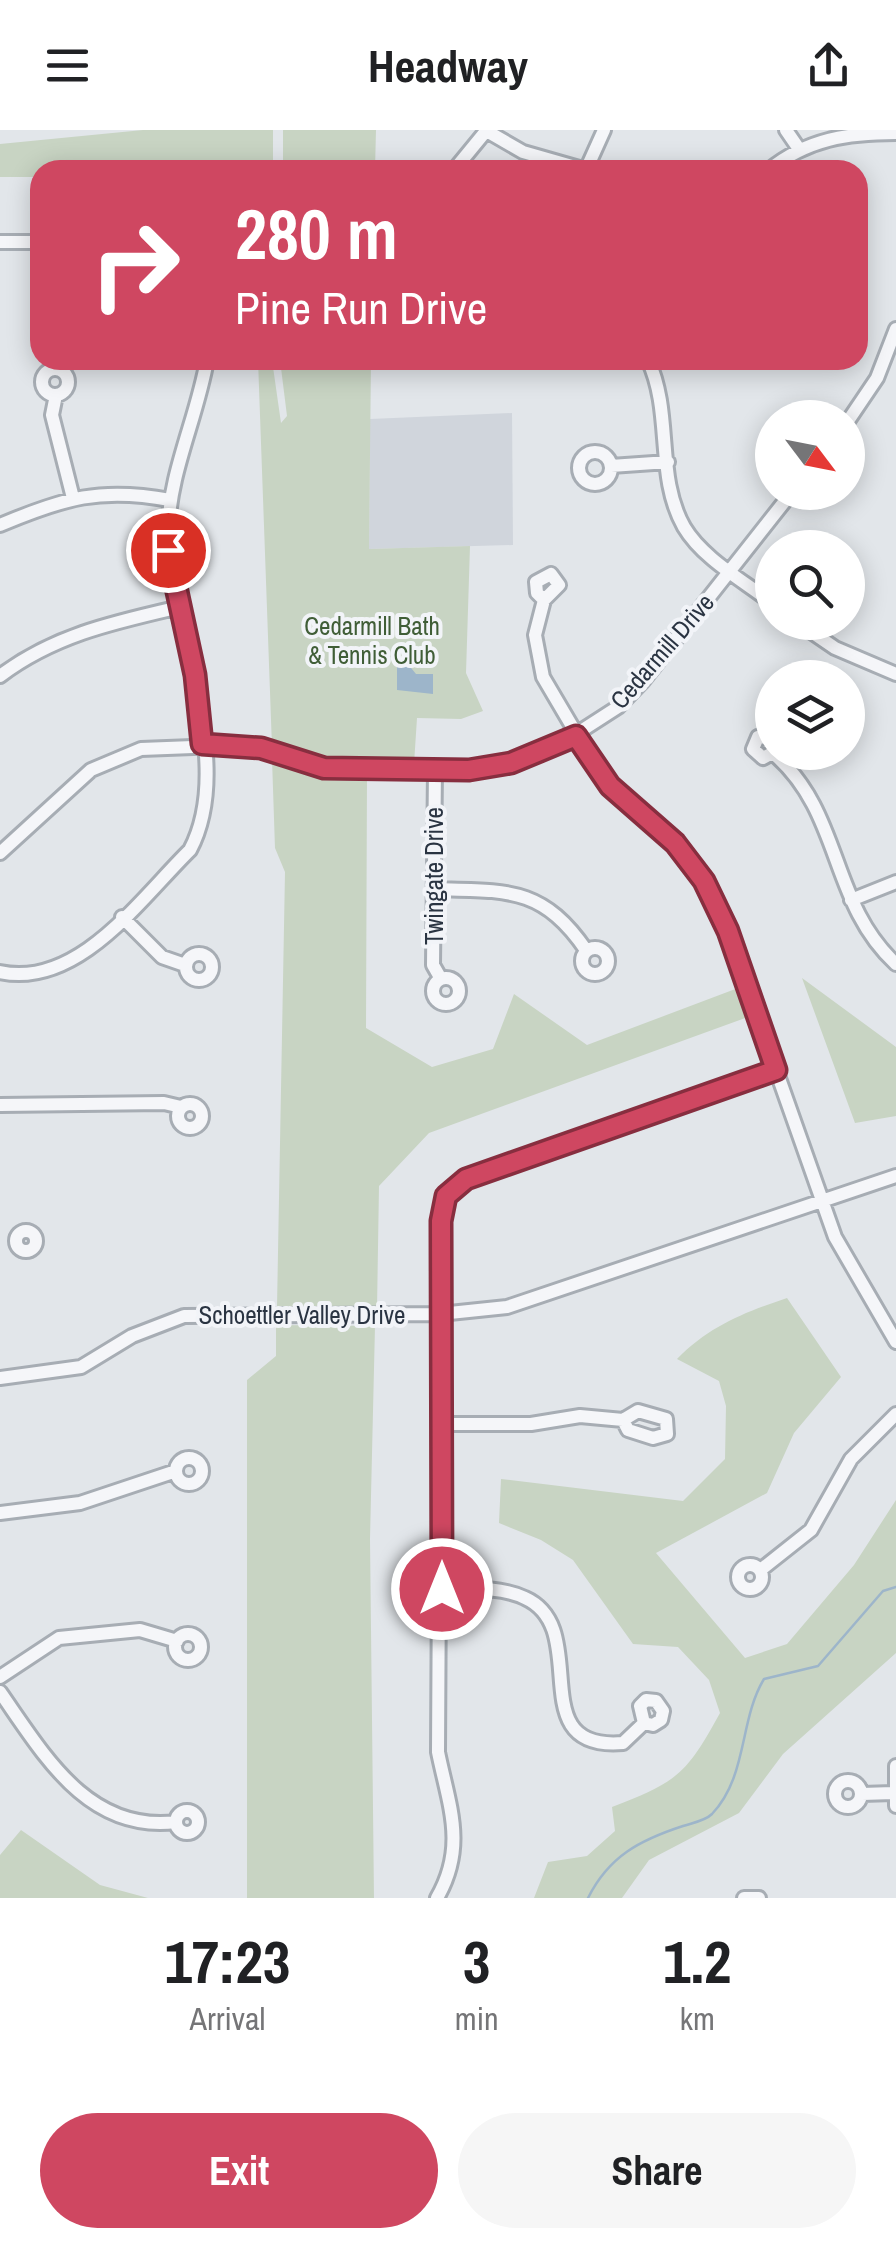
<!DOCTYPE html>
<html lang="en">
<head>
<meta charset="utf-8">
<style>
  :root { --surface:#fff; --page:#f6f6f6; --text:#202124; --muted:#757577; --accent:#cf4761 }
  body { margin:0; font-family:"Archivo Narrow",sans-serif; background:var(--page); color:var(--text); height:100vh; display:flex; flex-direction:column; font-size:38px; white-space:nowrap }
  * { box-sizing:border-box; margin:0 }
  p { font-size:32px; color:var(--muted) }
  .icon { flex:none; width:55px; height:55px; fill:none; stroke:currentColor; stroke-width:2; stroke-linecap:round; stroke-linejoin:round }
  .map { position:relative; height:1768px; overflow:hidden }
  .panel { display:flex; flex-direction:column; background:var(--surface); flex:1 }
  .panel>* { flex:none }
  .guide { position:absolute; left:30px; top:30px; width:838px; height:210px; border-radius:30px; box-shadow:0 5px 25px #0003; background:#cf4761; color:#fff; overflow:hidden }
  .needle { width:65px; rotate:122deg }
  .tools { position:absolute; left:755px; top:270px; display:grid; gap:20px }
  .tools a { display:grid; place-items:center; width:110px; height:110px; border-radius:50%; background:var(--surface); box-shadow:0 5px 25px #0003; font-size:50px }
  .pin { position:absolute; display:grid; place-items:center; width:85px; height:85px; color:#fff; margin:-42px; border:5px solid #fff; border-radius:50%; box-shadow:0 2px 10px #0007 }
  .me { position:absolute; width:110px; margin:-55px; rotate:0deg; stroke-linejoin:round; filter:drop-shadow(0 0 8px #0008) }
  .turn { display:flex; align-items:center; gap:35px; height:210px; padding:0 40px; font-size:45px }
  .turn .icon { width:130px; height:130px; stroke-width:2.5 }
  .turn b { display:block; font-size:70px; line-height:85px }
  .eta { display:flex; justify-content:space-evenly; align-items:center; height:170px; text-align:center }
  .eta b { font-size:60px; font-weight:800; line-height:70px }
  .cta { display:flex; gap:20px; margin-top:auto; padding:20px 40px }
  .cta a { flex:1; height:115px; border-radius:60px; background:var(--accent); color:#fff; font-size:40px; font-weight:800; line-height:115px; text-align:center }
  .cta a+a { background:var(--page); color:var(--text) }
  header { display:flex; justify-content:space-between; align-items:center; height:130px; padding:0 40px; background:var(--surface); font-size:45px; font-weight:800 }
  .map>svg:first-child { display:block }
  .built { fill:#d0d5dc }
  .green { fill:#c8d4c3 }
  .water { fill:#9db5ca }
  .lines { fill:none; stroke-linecap:round; stroke-linejoin:round }
  .stream { stroke:#9db5ca; stroke-width:2.5 }
  .minor-casing { stroke:#a7adb4; stroke-width:18 }
  .minor { stroke:#f5f6f9; stroke-width:12 }
  .route-casing { stroke:#872e3f; stroke-width:25 }
  .route { stroke:#cf4761; stroke-width:18 }
  .labels { text-anchor:middle; stroke-width:8; stroke-linejoin:round; paint-order:stroke }
  .park-label { font-size:25px; fill:#405e37; stroke:#f2f4f8 }
  .street-label { font-size:25px; fill:#2a3442; stroke:#f2f4f8 }
</style>
</head>
<body>
<header><svg class="icon" aria-label="menu" viewBox="0 0 24 24"><path d="M4 6h16M4 12h16M4 18h16"/></svg>Headway<svg class="icon" aria-label="share" viewBox="0 0 24 24"><path d="M12 15V3M7 8l5-5 5 5M5 13v7h14v-7"/></svg></header>
<div class="map">
<svg width="896" height="1768" viewBox="0 0 896 1768">
  <rect width="100%" height="100%" fill="#e2e6ea"/>
  <path class="built" d="M 512,283 L 513,415 L 369,419 L 370,289 Z"/>
  <path class="green" d="M 143,0 L 273,0 L 273,40 L 40,40 L 40,47 L 0,47 L 0,14 Z
    M 283,0 L 376,0 L 375,40 L 283,40 Z
    M 258,230 L 272,230 L 281,293 L 287,286 L 280,230 L 371,230 L 369,419 L 470,416 L 466,543 L 483,581 L 461,589 L 417,588 L 414,634 L 329,634 L 272,617 Z
    M 272,629 L 316,643 L 367,646 L 366,898 L 432,937 L 493,919 L 514,864 L 587,915 L 738,858 L 748,887 L 429,1003 L 379,1056 L 377,1179 L 277,1177 L 285,742 L 275,718 Z
    M 802,848 L 896,917 L 896,986 L 855,993 Z
    M 787,1168 L 841,1247 L 794,1303 L 767,1363 L 656,1423 L 745,1528 L 787,1514 L 854,1435 L 896,1370 L 896,1523 L 783,1624 L 739,1683 L 649,1730 L 622,1768 L 534,1768 L 548,1732 L 587,1726 L 615,1701 L 612,1677 C 677,1652 686,1645 720,1583 L 709,1550 L 678,1517 L 633,1514 L 573,1430 L 541,1410 L 499,1393 L 501,1349 L 683,1371 L 725,1329 L 726,1276 L 719,1251 L 677,1229 C 710,1196 743,1183 787,1168 Z
    M 276,1195 L 375,1196 L 370,1409 L 374,1768 L 247,1768 L 247,1250 L 276,1226 Z
    M 21,1700 L 100,1755 L 148,1768 L 0,1768 L 0,1725 Z"/>
  <path class="water" d="M 407,533 L 416,544 L 433,544 L 433,564 L 397,560 L 397,536 Z"/>
  <g class="lines">
    <path class="stream" d="M 588,1768 C 609,1726 640,1710 683,1696 C 692,1693 705,1691 712,1684 C 748,1646 739,1590 764,1549 L 818,1536 L 883,1461 L 896,1457"/>
    <g class="minor-casing">
      <path id="minor" d="M 485,0 L 523,22 L 586,40 L 604,0
        M 786,0 L 799,19
        M 454,40 L 486,1
        M 769,40 C 807,9 848,3 896,3
        M 0,112 L 40,112
        M 648,230 C 673,283 655,346 684,397 C 703,429 744,451 772,473
        M42 252a13 13 0 1 1 26 0a13 13 0 1 1-26 0Z
        M 56,265 L 52,285 L 73,368
        M 848,291 L 877,248 L 896,199
        M579 338a16 16 0 1 1 32 0a16 16 0 1 1-32 0Z
        M 611,336 L 668,332
        M 0,395 C 64,368 101,357 170,370
        M 544,470 L 537,463 L 536,452 L 551,444 L 559,455 L 544,470 L 535,505 L 543,547 L 599,642 L 675,713 L 704,751 L 727,801 L 835,1107 L 896,1212
        M 797,492 L 835,518 L 896,544
        M 0,546 C 54,505 115,492 180,477
        M 772,608 L 758,607 L 753,619 L 763,628 L 774,622
        M 774,624 C 843,684 829,772 896,834
        M 435,640 L 433,835 L 441,849
        M 0,723 L 91,640 L 141,619 L 245,615 L 323,639 L 491,638 L 556,617 L 618,577 L 643,551 L 792,362
        M 434,759 C 506,761 542,756 586,820
        M 851,770 L 896,752
        M 122,787 L 162,827 L 185,835
        M582 831a13 13 0 1 1 26 0a13 13 0 1 1-26 0Z
        M186 837a13 13 0 1 1 26 0a13 13 0 1 1-26 0Z
        M 0,842 C 78,859 141,768 190,720 C 238,629 167,497 168,402 C 169,343 197,288 207,230
        M433 861a13 13 0 1 1 26 0a13 13 0 1 1-26 0Z
        M178 986a12 12 0 1 1 24 0a12 12 0 1 1-24 0Z
        M 0,975 L 164,973 L 181,977
        M16 1111a10 10 0 1 1 20 0a10 10 0 1 1-20 0Z
        M 0,1248 L 81,1237 L 132,1206 L 184,1186 L 440,1184 L 507,1177 L 896,1046
        M 638,1281 L 666,1289 L 667,1304 L 653,1308 L 628,1300 L 623,1290 Z
        M 441,1294 L 531,1294 L 580,1286 L 623,1290
        M176 1341a13 13 0 1 1 26 0a13 13 0 1 1-26 0Z
        M 0,1383 L 80,1373 L 176,1341
        M738 1447a12 12 0 1 1 24 0a12 12 0 1 1-24 0Z
        M 763,1438 L 811,1400 L 851,1329 L 896,1284
        M 441,1459 C 469,1459 500,1456 525,1468 C 594,1499 520,1622 623,1613 L 644,1593 L 653,1595 L 661,1590 L 663,1581 L 656,1571 L 646,1570 L 640,1576 L 644,1593
        M175 1517a13 13 0 1 1 26 0a13 13 0 1 1-26 0Z
        M 0,1547 L 59,1508 L 140,1500 L 177,1511
        M 0,1562 C 44,1625 88,1703 176,1692
        M 896,1636 L 896,1676
        M835 1664a13 13 0 1 1 26 0a13 13 0 1 1-26 0Z
        M 862,1664 L 893,1663
        M176 1692a11 11 0 1 1 22 0a11 11 0 1 1-22 0Z
        M 437,1768 C 467,1716 449,1676 438,1622 L 441,1091 L 446,1066 L 466,1049 L 776,940
        M 744,1768 L 759,1768"/>
    </g>
    <use href="#minor" class="minor"/>
  </g>
  <g class="lines">
    <g class="route-casing">
      <path id="route" d="M 168,420 L 195,545 L 202,614 L 261,618 L 324,638 L 469,640 L 511,633 L 576,606 L 610,656 L 675,713 L 704,751 L 728,801 L 776,940 L 466,1049 L 446,1066 L 441,1091 L 442,1459"/>
    </g>
    <use href="#route" class="route"/>
  </g>
  <g class="labels">
    <g class="park-label">
      <text x="372" y="505">Cedarmill Bath<tspan x="372" dy="29">&amp; Tennis Club</tspan></text>
    </g>
    <g class="street-label">
      <text transform="translate(662 521) rotate(-49)" y="9">Cedarmill Drive</text>
      <text transform="translate(434 746) rotate(-90)" y="9">Twingate Drive</text>
      <text x="302" y="1194">Schoettler Valley Drive</text>
    </g>
  </g>
</svg>
<div class="tools">
<a><svg class="needle" viewBox="-14 -14 28 28"><path d="M0-13l5 13h-10z" fill="#e53935"/><path d="M0 13l5-13h-10z" fill="#757577"/></svg></a>
<a><svg class="icon" aria-label="search" viewBox="0 0 24 24"><circle cx="10" cy="10" r="6"/><path d="M15 15l6 6"/></svg></a>
<a><svg class="icon" aria-label="layers" viewBox="0 0 24 24"><path d="M12 4l9 5-9 5-9-5zM3 14l9 5 9-5"/></svg></a>
</div>
<div class="pin" style="left:168px;top:420px;background:#d93025"><svg class="icon" aria-label="arrive" viewBox="0 0 24 24"><path d="M6 21V4h12l-3 4 3 4H6"/></svg></div>
<svg class="me" style="left:442px;top:1459px" viewBox="-20 -20 40 40"><circle r="17" fill="#cf4761" stroke="#fff" stroke-width="3"/><path d="M0-11L8 9 0 5-8 9z" fill="#fff"/></svg>
<div class="guide">
<div class="turn"><svg class="icon" aria-label="right" viewBox="0 0 24 24"><path d="M7 20v-9h11M14 6l5 5-5 5"/></svg><div><b>280 m</b>Pine Run Drive</div></div>
</div>
</div>
<section class="panel">
<div class="eta">
<div><b>17:23</b><p>Arrival</p></div>
<div><b>3</b><p>min</p></div>
<div><b>1.2</b><p>km</p></div>
</div>
<div class="cta"><a>Exit</a><a>Share</a></div>
</section>
</body>
</html>
